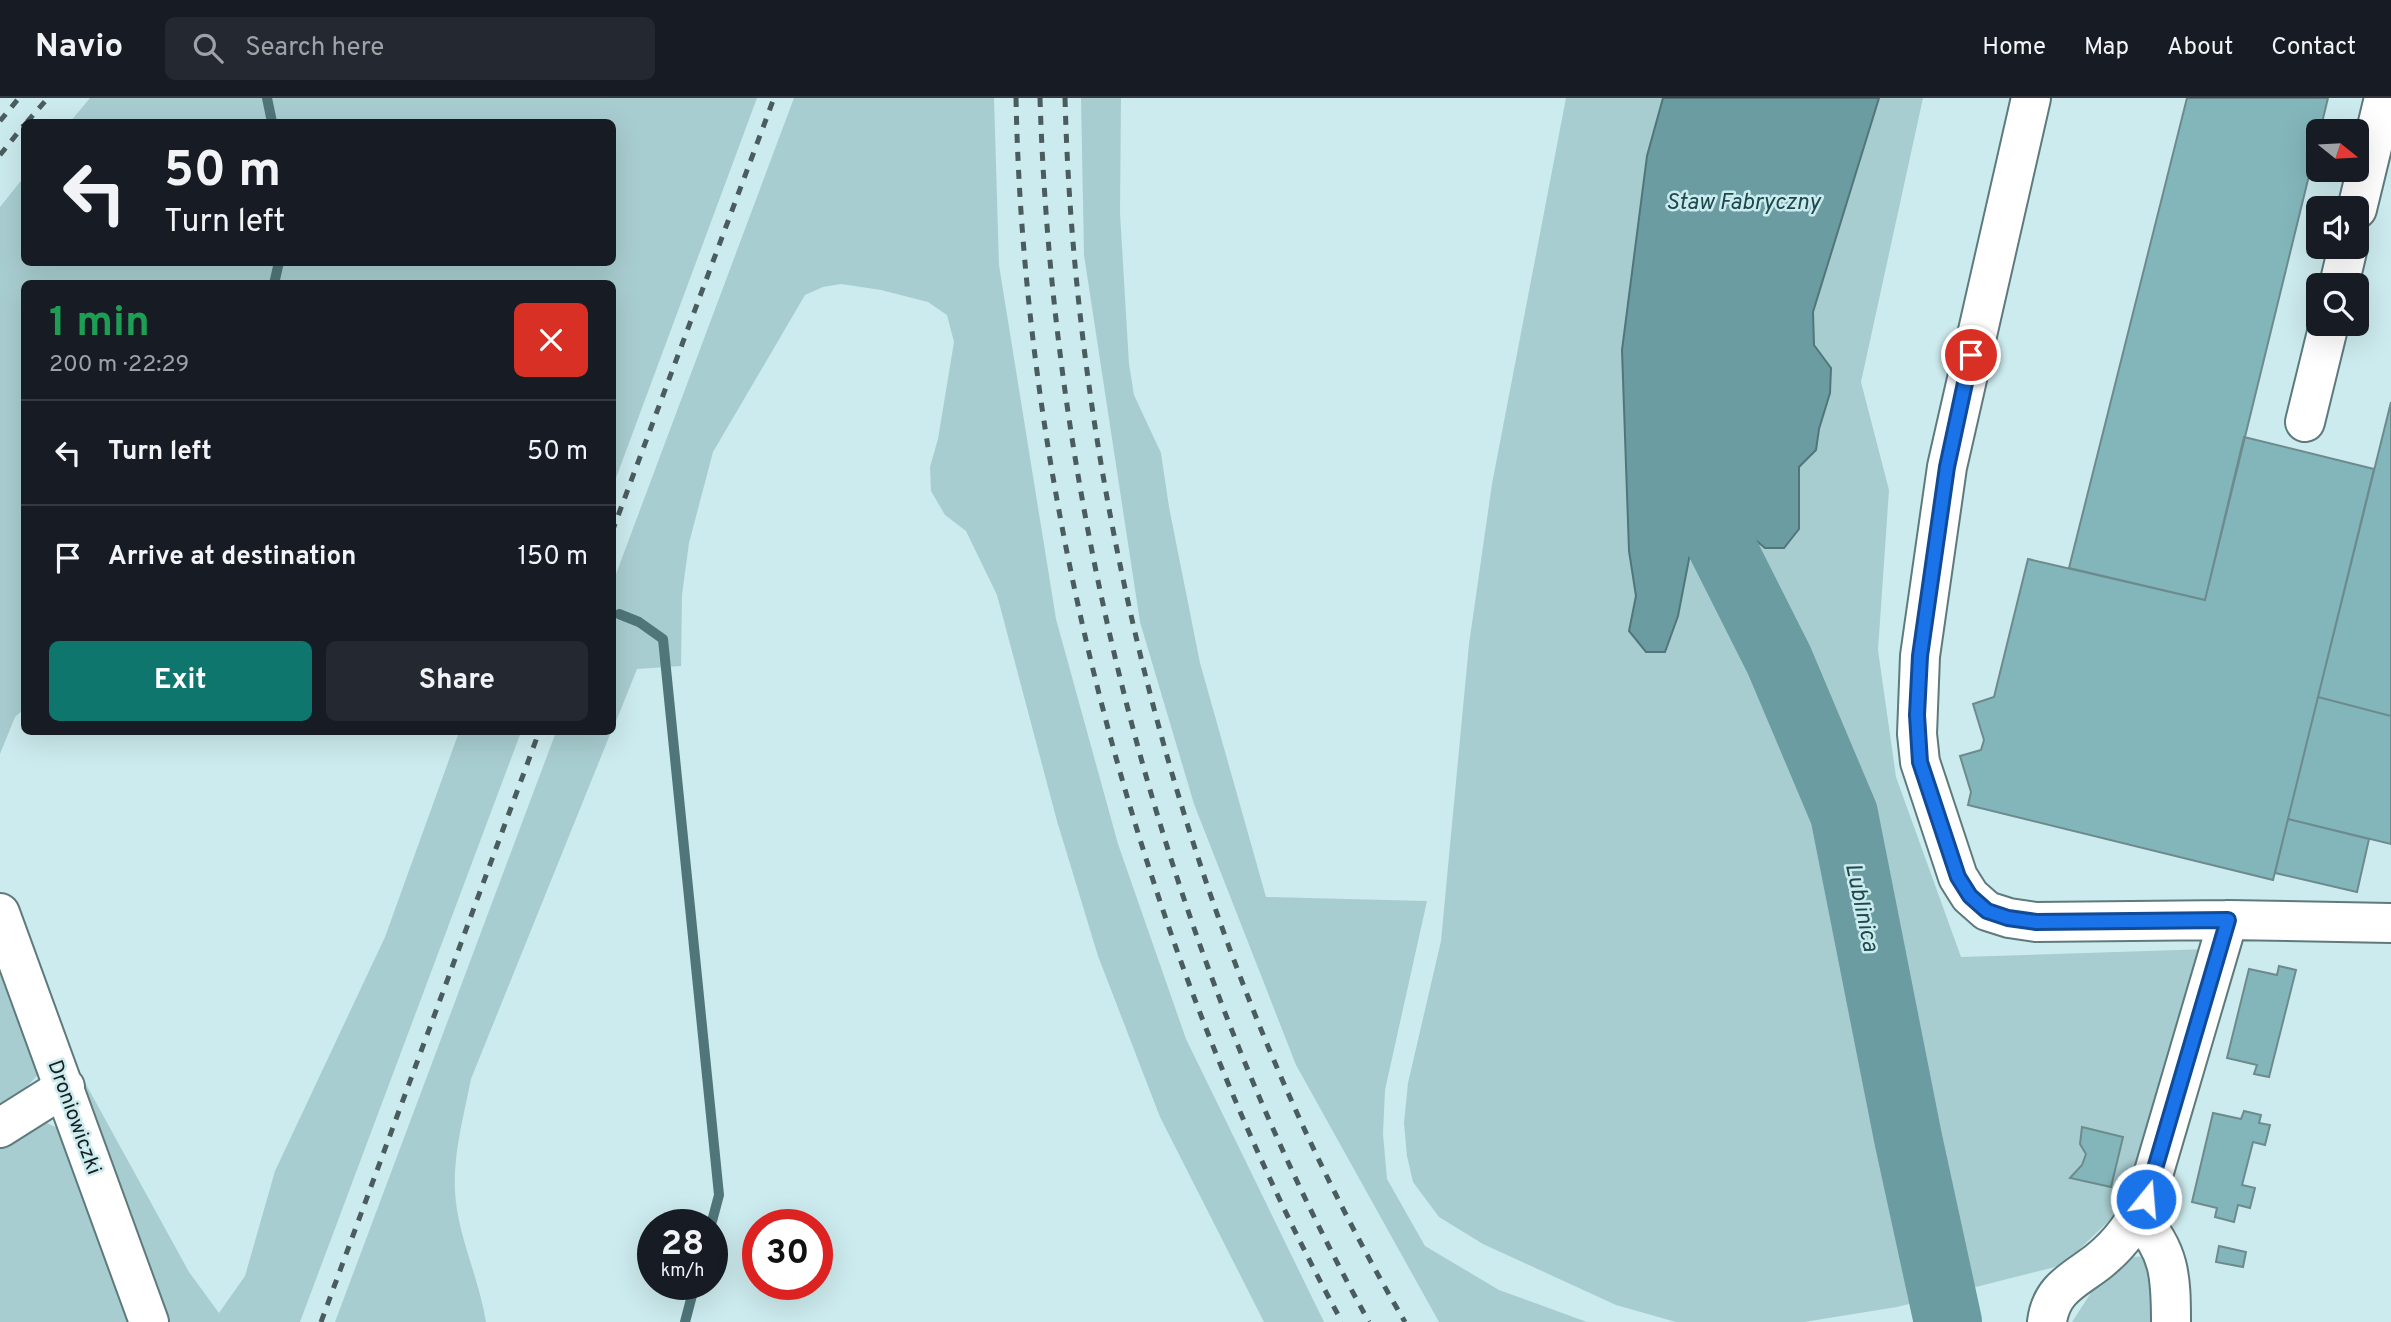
<!DOCTYPE html>
<html lang="en">
<head>
<meta charset="utf-8">
<style>
  :root { --surface:#171b24; --page:#242831; --text:#f1f3f6; --muted:#9ea1a6; --line:#363941; --accent:#0f766e }
  body { margin:0; font-family:Overpass,sans-serif; background:var(--page); color:var(--text); height:100vh; display:flex; flex-direction:column; font-size:26px; white-space:nowrap }
  * { box-sizing:border-box; margin:0 }
  p { font-size:23px; color:var(--muted) }
  .icon { flex:none; width:38px; height:38px; fill:none; stroke:currentColor; stroke-width:2; stroke-linecap:round; stroke-linejoin:round }
  .map { position:relative; flex:1; overflow:hidden }
  .side { position:absolute; left:21px; top:182px; width:595px; height:455px; display:flex; flex-direction:column; background:var(--surface); border-radius:10px; box-shadow:0 7px 28px #0002 }
  .side>* { flex:none }
  .banner { position:absolute; left:21px; top:21px; width:595px; height:147px; border-radius:10px; box-shadow:0 7px 28px #0002; background:#171b24; color:var(--text); overflow:hidden }
  .needle { width:46px; rotate:108deg }
  .fabs { position:absolute; left:2306px; top:21px; display:grid; gap:14px }
  .fabs a { display:grid; place-items:center; width:63px; height:63px; border-radius:10px; background:var(--surface); box-shadow:0 7px 28px #0002; font-size:35px }
  .speed { position:absolute; left:637px; top:1111px; display:flex; gap:14px; font-size:35px; font-weight:700; text-align:center }
  .speed>* { display:grid; place-content:center; width:91px; height:91px; border-radius:50%; background:var(--surface); box-shadow:0 7px 28px #0002; line-height:1 }
  .speed small { font-size:18px; font-weight:400 }
  .speed .limit { border:10px solid #d22; background:#fff; color:#111 }
  .pin { position:absolute; display:grid; place-items:center; width:60px; height:60px; color:#fff; margin:-30px; border:4px solid #fff; border-radius:50%; box-shadow:0 2px 7px #0007 }
  .me { position:absolute; width:77px; margin:-38px; rotate:17deg; stroke-linejoin:round; filter:drop-shadow(0 0 5px #0008) }
  .turn { display:flex; align-items:center; gap:24px; height:147px; padding:0 28px; font-size:32px }
  .turn .icon { width:91px; height:91px; stroke-width:2.5 }
  .turn b { display:block; font-size:49px; line-height:60px }
  .round { display:grid; place-items:center; flex:none; width:74px; height:74px; border-radius:10px; background:var(--page) }
  .headline { display:flex; align-items:center; justify-content:space-between; height:119px; padding:0 28px }
  h1 { font-size:42px; font-weight:700; line-height:52px; color:#1e9e55 }
  .action { display:flex; gap:14px; margin-top:auto; padding:14px 28px }
  .action a { flex:1; height:80px; border-radius:10px; background:var(--accent); color:#fff; font-size:28px; font-weight:700; line-height:80px; text-align:center }
  .action a+a { background:var(--page); color:var(--text) }
  ul { padding:0; list-style:none }
  li { display:flex; align-items:center; gap:21px; height:105px; padding:0 28px; border-top:2px solid var(--line) }
  li div { flex:1 }
  li b { display:block; font-size:26px }
  li em { font-style:normal }
  header { display:flex; align-items:center; gap:42px; box-sizing:border-box; height:98px; padding:0 35px; background:var(--surface); border-bottom:2px solid var(--line) }
  header strong { font-size:33px }
  nav { display:flex; gap:38px; margin-inline-start:auto; font-size:24px }
  .search { width:490px; height:63px; background:var(--page); display:flex; align-items:center; gap:18px; box-sizing:border-box; padding:0 24px; border-radius:10px; color:var(--muted); font-size:26px }
  .map>svg:first-child { display:block }
  .green { fill:#a8cdd0 }
  .water { fill:#6a9ca1; stroke:#50767a; stroke-width:2 }
  .lines { fill:none; stroke-linecap:round; stroke-linejoin:round }
  .stream { stroke:#50767a; stroke-width:10 }
  .river { stroke:#6a9ca1; stroke-width:68 }
  .building { fill:#83b6bb; stroke:#6d8a8d; stroke-width:2 }
  .minor-casing { stroke:#5e7a7c; stroke-width:42 }
  .minor { stroke:#fff; stroke-width:38 }
  .rail { stroke:#4a5c5d; stroke-width:5; stroke-dasharray:9 9; stroke-linecap:butt }
  .route-casing { stroke:#114b97; stroke-width:18 }
  .route { stroke:#1a73e8; stroke-width:12 }
  .labels { text-anchor:middle; stroke-width:5; stroke-linejoin:round; paint-order:stroke }
  .street-label { font-size:21px; fill:#131f20; stroke:#ccebee }
  .water-label { font-size:23px; font-style:italic; fill:#1b494e; stroke:#ccebee }
</style>
</head>
<body>
<header>
<strong>Navio</strong>
<div class="search"><svg class="icon" aria-label="search" viewBox="0 0 24 24"><circle cx="10" cy="10" r="6"/><path d="M15 15l6 6"/></svg>Search here</div>
<nav><a>Home</a><a>Map</a><a>About</a><a>Contact</a></nav>
</header>
<div class="map">
<svg width="2391" height="1224" viewBox="0 0 2391 1224">
  <rect width="100%" height="100%" fill="#ccebee"/>
  <path class="green" d="M 90,0 L 757,0 L 613,388 L 612,186 L 24,186 L 24,611 L 15,619 L 0,656 L 0,109 L 24,79 L 24,164 L 612,164 L 612,24 L 70,24 Z
    M 794,0 L 994,0 L 999,167 L 1056,521 L 1118,746 L 1186,941 L 1324,1224 L 1264,1224 L 1160,1019 L 1098,858 L 1057,723 L 997,497 L 966,433 L 945,417 L 931,393 L 930,369 L 938,341 L 954,244 L 947,217 L 928,204 L 881,192 L 841,186 L 823,189 L 805,197 L 713,354 L 689,445 L 682,497 L 681,568 L 637,571 L 613,631 L 613,484 Z
    M 1081,0 L 1121,0 L 1120,115 L 1129,266 L 1134,297 L 1161,355 L 1169,409 L 1200,565 L 1266,799 L 1427,803 L 1385,992 L 1383,1036 L 1387,1081 L 1425,1148 L 1499,1192 L 1587,1224 L 1439,1224 L 1296,967 L 1194,706 L 1140,524 L 1084,157 Z
    M 1566,0 L 1663,0 L 1647,58 L 1629,453 L 1636,498 L 1629,533 L 1678,518 L 1694,435 L 1706,417 L 1728,419 L 1765,450 L 1799,432 L 1799,369 L 1816,351 L 1819,331 L 1830,295 L 1831,270 L 1814,247 L 1813,214 L 1879,0 L 1923,0 L 1861,284 L 1889,392 L 1878,552 L 1896,679 L 1961,859 L 2208,851 L 2142,1072 L 2115,1117 L 2063,1167 L 1897,1209 L 1804,1224 L 1676,1224 L 1616,1207 L 1483,1146 L 1439,1119 L 1413,1084 L 1407,1058 L 1404,1025 L 1408,985 L 1441,843 L 1469,546 L 1492,386 Z
    M 459,634 L 521,634 L 300,1224 L 167,1224 L 71,959 L 189,1174 L 219,1215 L 245,1178 L 275,1073 L 385,839 Z
    M 556,634 L 611,634 L 471,981 C 464,1017 453,1056 455,1093 C 457,1136 479,1180 486,1224 L 335,1224 Z
    M 0,876 L 39,976 L 0,1016 Z
    M 42,1023 L 58,1030 L 129,1224 L 0,1224 L 0,1041 Z
    M 2150,1158 L 2160,1224 L 2072,1224 L 2105,1173 L 2131,1159 Z"/>
  <path class="water" d="M 1663,0 L 1879,0 L 1813,214 L 1814,247 L 1831,270 L 1830,295 L 1819,331 L 1816,352 L 1799,369 L 1799,431 L 1784,450 L 1765,450 L 1728,419 L 1706,417 L 1694,435 L 1678,518 L 1665,554 L 1646,554 L 1629,533 L 1636,498 L 1629,453 L 1622,252 L 1647,58 Z"/>
  <g class="lines">
    <path class="stream" d="M 267,0 L 272,24
      M 274,186 L 279,164
      M 619,516 L 639,524 L 663,541 L 719,1097 L 711,1127
      M 685,1224 L 695,1186"/>
    <path class="river" d="M 1705,323 L 1706,417 L 1779,562 L 1844,716 L 1908,1040 L 1948,1224"/>
  </g>
  <path class="building" d="M 2187,0 L 2328,0 L 2205,502 L 2069,470 Z
    M 2391,304 L 2391,618 L 2318,599 Z
    M 2244,339 L 2374,371 L 2273,782 L 1968,707 L 1971,694 L 1960,658 L 1981,652 L 1984,642 L 1973,606 L 1994,599 L 2028,461 L 2205,502 Z
    M 2318,599 L 2391,618 L 2391,746 L 2288,721 Z
    M 2288,721 L 2369,741 L 2357,794 L 2275,775 Z
    M 2279,868 L 2296,872 L 2269,979 L 2254,976 L 2257,967 L 2227,960 L 2249,871 L 2277,877 Z
    M 2244,1013 L 2261,1017 L 2259,1025 L 2270,1027 L 2265,1047 L 2253,1044 L 2242,1087 L 2255,1090 L 2250,1110 L 2238,1107 L 2234,1124 L 2215,1119 L 2217,1110 L 2192,1104 L 2213,1015 L 2241,1021 Z
    M 2082,1029 L 2123,1039 L 2111,1089 L 2070,1080 L 2082,1067 L 2086,1056 L 2080,1046 Z
    M 2219,1148 L 2246,1154 L 2243,1169 L 2216,1164 Z"/>
  <g class="lines">
    <g class="minor-casing">
      <path id="minor" d="M 2031,0 L 1947,369 L 1920,558 L 1917,636 L 1920,664 L 1958,779 L 1970,798 L 1987,813 L 2009,820 L 2036,824 L 2228,822 L 2391,825
        M 2357,111 L 2384,0
        M 2339,187 L 2348,149
        M 2305,324 L 2329,226
        M 0,815 L 149,1224
        M 0,1030 L 65,989
        M 2138,1119 C 2170,1152 2171,1179 2171,1224
        M 2047,1224 C 2051,1190 2075,1182 2099,1163 C 2120,1146 2135,1126 2146,1101 L 2228,822"/>
    </g>
    <use href="#minor" class="minor"/>
    <path class="rail" d="M 1016,0 C 1024,411 1145,863 1342,1224
      M 1040,0 C 1053,418 1166,858 1369,1224
      M 1065,0 C 1076,415 1194,865 1405,1224
      M 0,23 L 19,0
      M 27,24 L 48,0
      M 0,57 L 24,27
      M 612,434 L 774,0
      M 321,1224 L 539,634"/>
  </g>
  <g class="lines">
    <g class="route-casing">
      <path id="route" d="M 1971,257 L 1947,369 L 1920,558 L 1917,617 L 1920,664 L 1958,779 L 1970,798 L 1987,813 L 2008,820 L 2036,824 L 2228,822 L 2146,1101"/>
    </g>
    <use href="#route" class="route"/>
  </g>
  <g class="labels">
    <g class="street-label">
      <text transform="translate(75 1019) rotate(70)" y="7">Droniowiczki</text>
    </g>
    <g class="water-label">
      <text x="1743" y="111">Staw Fabryczny</text>
      <text transform="translate(1863 809) rotate(78)" y="8">Lublinica</text>
    </g>
  </g>
</svg>
<div class="fabs">
<a><svg class="needle" viewBox="-14 -14 28 28"><path d="M0-13l5 13h-10z" fill="#e53935"/><path d="M0 13l5-13h-10z" fill="#9ea1a6"/></svg></a>
<a><svg class="icon" aria-label="sound" viewBox="0 0 24 24"><path d="M4 9h4l5-4v14l-5-4H4zM17 9q2 3 0 6"/></svg></a>
<a><svg class="icon" aria-label="search" viewBox="0 0 24 24"><circle cx="10" cy="10" r="6"/><path d="M15 15l6 6"/></svg></a>
</div>
<div class="speed"><div>28<small>km/h</small></div><div class="limit">30</div></div>
<div class="pin" style="left:1971px;top:257px;background:#d93025"><svg class="icon" aria-label="arrive" viewBox="0 0 24 24"><path d="M6 21V4h12l-3 4 3 4H6"/></svg></div>
<svg class="me" style="left:2146px;top:1101px" viewBox="-20 -20 40 40"><circle r="17" fill="#1a73e8" stroke="#fff" stroke-width="3"/><path d="M0-11L8 9 0 5-8 9z" fill="#fff"/></svg>
<div class="banner">
<div class="turn"><svg class="icon" aria-label="left" viewBox="0 0 24 24"><path d="M17 20v-9H6M10 6l-5 5 5 5"/></svg><div><b>50 m</b>Turn left</div></div>
</div>
<section class="side">
<div class="headline"><div><h1>1 min</h1><p>200 m · 22:29</p></div><a class="round" style="background:#d93025;color:#fff"><svg class="icon" aria-label="close" viewBox="0 0 24 24"><path d="M6 6l12 12M18 6L6 18"/></svg></a></div>
<ul>
<li><svg class="icon" aria-label="left" viewBox="0 0 24 24"><path d="M17 20v-9H6M10 6l-5 5 5 5"/></svg><div><b>Turn left</b></div><em>50 m</em></li>
<li><svg class="icon" aria-label="arrive" viewBox="0 0 24 24"><path d="M6 21V4h12l-3 4 3 4H6"/></svg><div><b>Arrive at destination</b></div><em>150 m</em></li>
</ul>
<div class="action"><a>Exit</a><a>Share</a></div>
</section>
</div>
</body>
</html>
